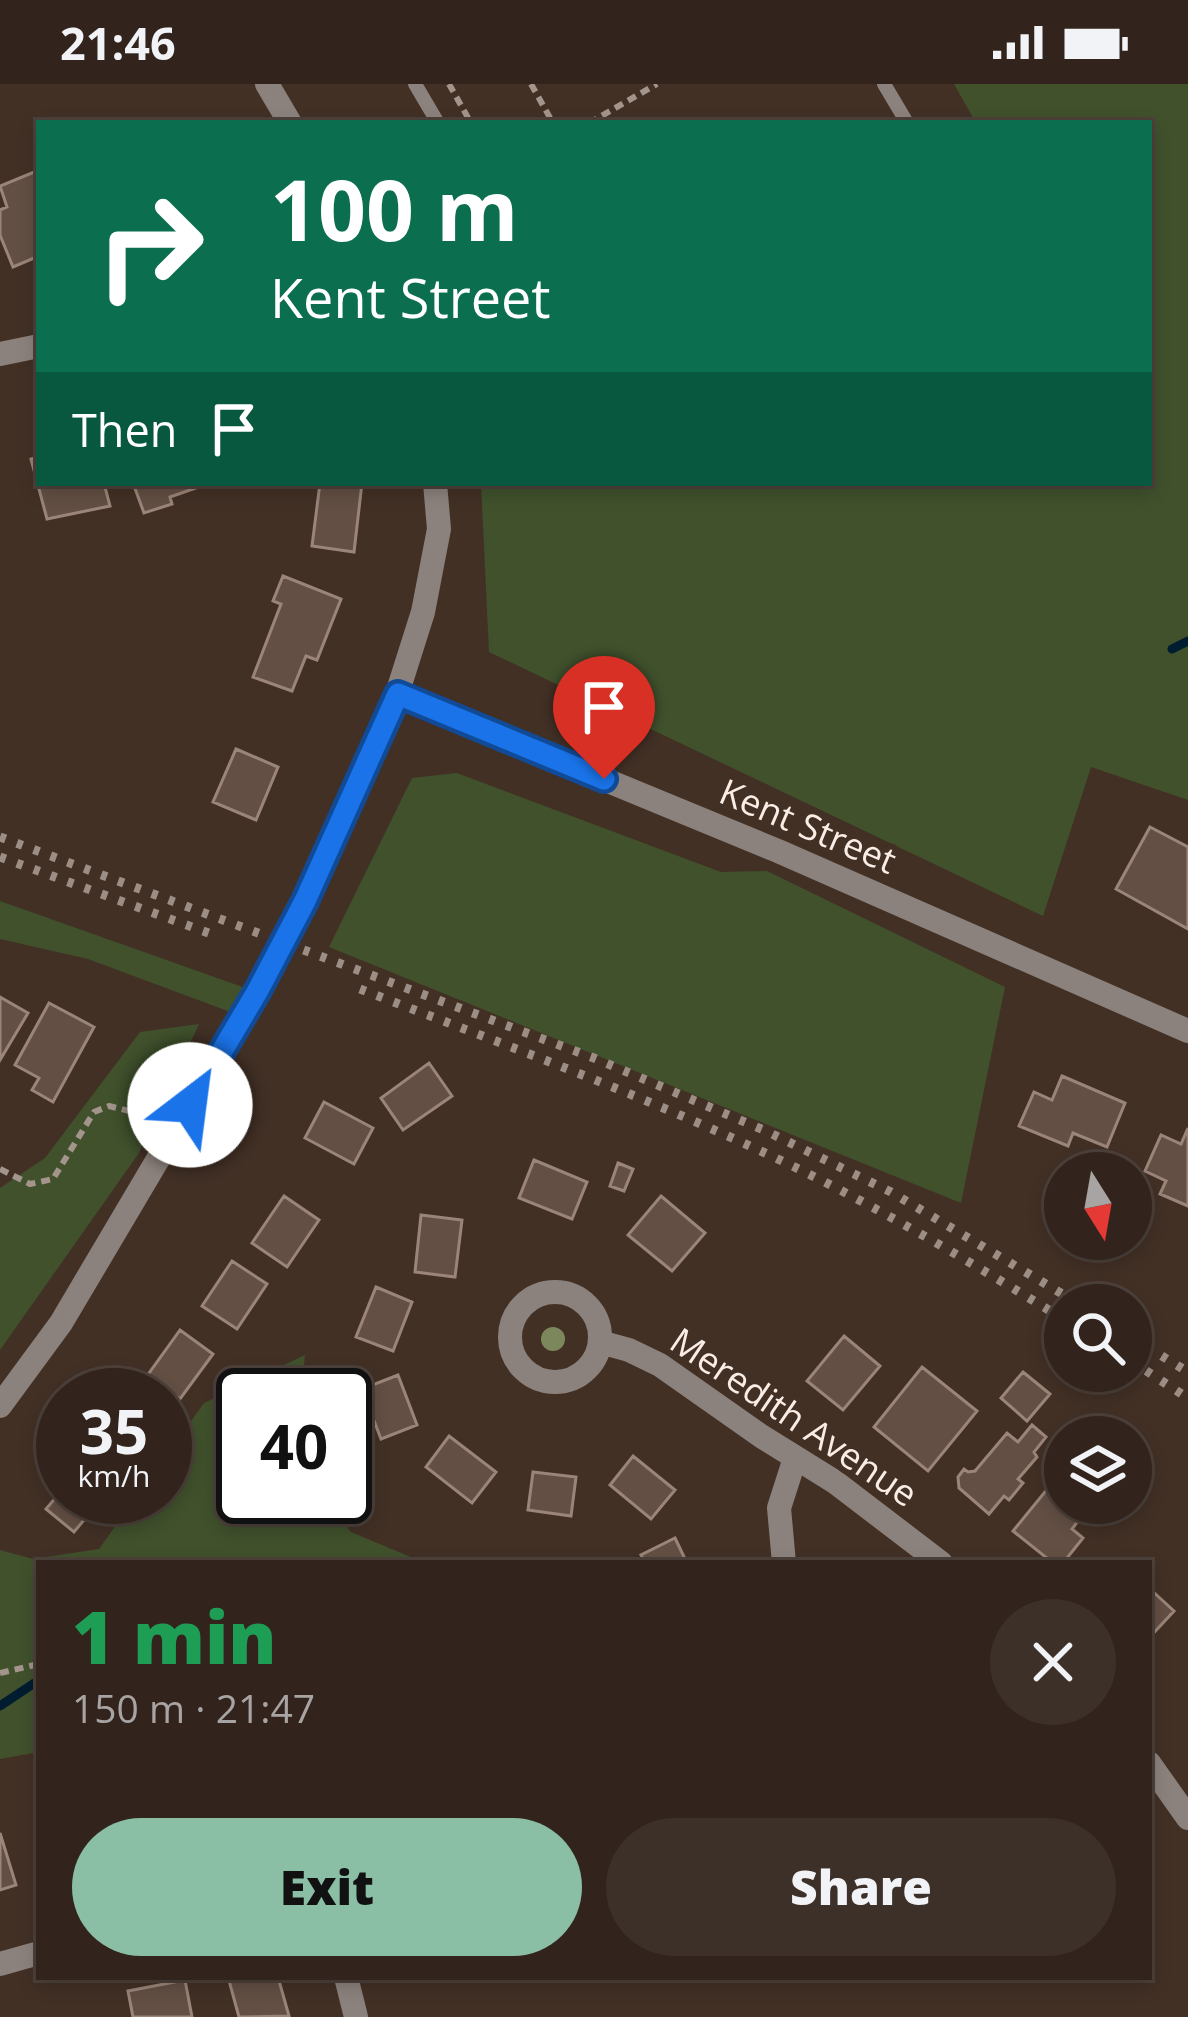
<!DOCTYPE html>
<html lang="en">
<head>
<meta charset="utf-8">
<style>
  :root { --surface:#32241c; --page:#3d3029; --text:#f1f3f6; --muted:#a8a4a3; --line:#4d413b; --accent:#8abfa5 }
  body { margin:0; font-family:"Open Sans",sans-serif; background:var(--page); color:var(--text); height:100vh; display:flex; flex-direction:column; font-size:45px; white-space:nowrap }
  * { box-sizing:border-box; margin:0 }
  p { font-size:39px; color:var(--muted) }
  .icon { flex:none; width:66px; height:66px; fill:none; stroke:currentColor; stroke-width:2; stroke-linecap:round; stroke-linejoin:round }
  .map { position:relative; flex:1; overflow:hidden }
  .panel { position:absolute; left:36px; top:1476px; width:1116px; height:420px; display:flex; flex-direction:column; background:var(--surface); border-radius:0px; box-shadow:0 6px 18px #0003,0 0 0 3px var(--line) }
  .panel>* { flex:none }
  .banner { position:absolute; left:36px; top:36px; width:1116px; height:366px; border-radius:0px; box-shadow:0 6px 18px #0003,0 0 0 3px var(--line); background:#0b6e4f; color:#fff; overflow:hidden }
  .needle { width:78px; rotate:169deg }
  .buttons { position:absolute; left:1044px; top:1068px; display:grid; gap:24px }
  .buttons a { display:grid; place-items:center; width:108px; height:108px; border-radius:50%; background:var(--surface); box-shadow:0 6px 18px #0003,0 0 0 3px var(--line); font-size:60px }
  .speed { position:absolute; left:36px; top:1284px; display:flex; gap:24px; font-size:60px; font-weight:700; text-align:center }
  .speed>* { display:grid; place-content:center; width:156px; height:156px; border-radius:50%; background:var(--surface); box-shadow:0 6px 18px #0003,0 0 0 3px var(--line); line-height:1 }
  .speed small { font-size:30px; font-weight:400 }
  .speed .limit { border:6px solid #111; border-radius:18px; background:#fff; color:#111 }
  .pin { position:absolute; display:grid; place-items:center; width:102px; height:102px; color:#fff; margin:-123px -51px; border-radius:50% 50% 50% 0; rotate:-45deg; box-shadow:0 0 12px #0007 }
  .pin .icon { rotate:45deg }
  .me { position:absolute; width:132px; margin:-66px; rotate:30deg; stroke-linejoin:round; filter:drop-shadow(0 0 9px #0008) }
  .turn { display:flex; align-items:center; gap:42px; height:252px; padding:0 36px; font-size:54px }
  .turn .icon { width:156px; height:156px; stroke-width:2.5 }
  .turn b { display:block; font-size:84px; line-height:102px }
  .then { display:flex; align-items:center; height:114px; padding:0 36px; background:#0003; gap:24px; font-size:45px }
  .round { display:grid; place-items:center; flex:none; width:126px; height:126px; border-radius:63px; background:var(--page) }
  .summary { display:flex; align-items:center; justify-content:space-between; height:204px; padding:0 36px }
  h1 { font-size:72px; font-weight:800; line-height:90px; color:#1e9e55 }
  .cta { display:flex; gap:24px; margin-top:auto; padding:24px 36px }
  .cta a { flex:1; height:138px; border-radius:72px; background:var(--accent); color:#111; font-size:48px; font-weight:800; line-height:138px; text-align:center }
  .cta a+a { background:var(--page); color:var(--text) }
  .status { display:flex; justify-content:space-between; align-items:center; height:84px; padding:0 60px; background:var(--surface); direction:ltr }
  .status svg { height:33px; fill:currentColor }
  .map>svg:first-child { display:block }
  .green { fill:#40512c }
  .lines { fill:none; stroke-linecap:round; stroke-linejoin:round }
  .stream { stroke:#001c30; stroke-width:9 }
  .building { fill:#634f44; stroke:#9b8579; stroke-width:3 }
  .path { stroke:#a3948c; stroke-width:6; stroke-dasharray:9 6; stroke-linecap:butt }
  .service { stroke:#8c827d; stroke-width:14 }
  .minor { stroke:#8c827d; stroke-width:24 }
  .tertiary { stroke:#8c827d; stroke-width:24 }
  .rail { stroke:#9d8e85; stroke-width:9; stroke-dasharray:6 12; stroke-linecap:butt }
  .tertiary-bridge { stroke:#8c827d; stroke-width:24 }
  .tree { fill:#7d875c }
  .route-casing { stroke:#114b97; stroke-width:30 }
  .route { stroke:#1a73e8; stroke-width:21 }
  .labels { text-anchor:middle; stroke-width:12; stroke-linejoin:round; paint-order:stroke }
  .street-label { font-size:36px; fill:#f9ede6; stroke:#423025 }
</style>
</head>
<body>
<div class="status"><b>21:46</b><svg viewBox="0 0 49 12"><path d="M0 12V9h3v3zM5 12V6h3v6zM10 12V3h3v9zM15 12V0h3v12zM26 1h20v11H26zM47 4h2v5h-2z"/></svg></div>
<div class="map">
<svg width="1188" height="1933" viewBox="0 0 1188 1933">
  <rect width="100%" height="100%" fill="#423025"/>
  <path class="green" d="M 954,0 L 1188,0 L 1188,716 L 1091,683 L 1043,832 L 489,568 L 481,399 L 1149,399 L 1149,39 L 976,39 Z
    M 457,689 L 721,788 L 767,787 L 1005,903 L 961,1119 L 329,863 L 412,694 Z
    M 0,817 L 257,908 L 241,932 L 88,875 L 0,855 Z
    M 199,940 L 139,1069 L 0,1266 L 0,1104 L 45,1074 L 140,948 Z
    M 305,1271 L 301,1311 L 243,1311 L 243,1413 L 323,1413 L 351,1448 L 425,1479 L 39,1479 L 39,1668 L 0,1675 L 0,1466 L 33,1475 L 99,1465 L 136,1413 L 165,1413 L 165,1373 L 204,1319 Z"/>
  <g class="lines">
    <path class="stream" d="M 1172,565 L 1188,557
      M 0,1622 L 39,1596"/>
  </g>
  <path class="building" d="M 39,86 L 39,172 L 13,183 L 0,151 L 0,126 L 7,123 L 0,102 Z
    M 39,373 L 39,399 L 104,399 L 110,422 L 47,435 L 31,375 Z
    M 133,399 L 210,399 L 170,413 L 172,420 L 144,429 Z
    M 320,399 L 362,399 L 354,468 L 312,462 Z
    M 283,492 L 341,515 L 317,576 L 306,572 L 292,607 L 253,593 L 281,520 L 273,517 Z
    M 236,665 L 278,683 L 256,736 L 213,718 Z
    M 1150,743 L 1188,763 L 1188,845 L 1116,805 Z
    M 0,913 L 28,929 L 0,976 Z
    M 49,919 L 94,943 L 53,1018 L 32,1006 L 39,994 L 15,981 Z
    M 429,979 L 452,1012 L 403,1046 L 381,1014 Z
    M 1062,992 L 1125,1019 L 1107,1063 L 1073,1049 L 1068,1062 L 1019,1042 L 1034,1008 L 1052,1016 Z
    M 324,1018 L 373,1044 L 354,1080 L 305,1054 Z
    M 1188,1044 L 1188,1122 L 1160,1110 L 1166,1097 L 1145,1087 L 1161,1051 L 1181,1060 Z
    M 534,1076 L 587,1098 L 572,1135 L 519,1114 Z
    M 618,1079 L 633,1085 L 624,1107 L 610,1102 Z
    M 284,1112 L 319,1136 L 287,1183 L 252,1159 Z
    M 661,1112 L 705,1149 L 672,1187 L 628,1151 Z
    M 421,1131 L 462,1136 L 455,1193 L 415,1188 Z
    M 232,1177 L 267,1200 L 237,1245 L 202,1222 Z
    M 376,1203 L 412,1218 L 393,1267 L 356,1253 Z
    M 180,1246 L 213,1270 L 180,1315 L 147,1292 Z
    M 844,1252 L 880,1282 L 843,1326 L 807,1297 Z
    M 922,1283 L 977,1327 L 928,1387 L 874,1343 Z
    M 1023,1288 L 1050,1310 L 1027,1337 L 1001,1314 Z
    M 398,1291 L 417,1341 L 381,1355 L 362,1305 Z
    M 1032,1341 L 1046,1353 L 1034,1368 L 1037,1373 L 1018,1395 L 1023,1399 L 1009,1416 L 1004,1412 L 989,1430 L 959,1404 L 958,1393 L 964,1385 L 968,1388 L 975,1387 L 1007,1349 L 1018,1358 Z
    M 449,1352 L 496,1388 L 472,1419 L 426,1383 Z
    M 633,1372 L 675,1406 L 651,1435 L 610,1401 Z
    M 533,1388 L 576,1393 L 571,1432 L 528,1426 Z
    M 1053,1398 L 1065,1408 L 1065,1419 L 1079,1419 L 1087,1425 L 1072,1445 L 1083,1454 L 1063,1479 L 1053,1479 L 1013,1447 Z
    M 63,1405 L 63,1413 L 103,1413 L 74,1448 L 46,1425 Z
    M 675,1454 L 687,1479 L 645,1479 L 641,1471 Z
    M 1149,1504 L 1174,1527 L 1149,1554 Z
    M 0,1749 L 16,1801 L 0,1806 Z
    M 228,1893 L 278,1893 L 289,1932 L 239,1933 Z
    M 185,1896 L 192,1933 L 133,1933 L 128,1907 Z"/>
  <g class="lines">
    <path class="path" d="M 449,0 L 471,39
      M 531,0 L 553,39
      M 589,39 L 657,0
      M 0,1085 L 30,1100 L 53,1095 L 94,1028 L 109,1022 L 153,1033
      M 0,1589 L 39,1580"/>
    <path class="service" d="M 415,0 L 438,39
      M 884,0 L 906,37 L 902,39"/>
    <path class="minor" d="M 0,270 L 39,262
      M 397,610 L 778,767 L 1188,947
      M510 1253a45 45 0 1 1 90 0a45 45 0 1 1-90 0Z
      M 600,1258 L 629,1266 L 660,1281 L 761,1352 L 835,1398 L 941,1479
      M 784,1479 L 779,1424 L 795,1374
      M 1149,1679 L 1188,1734
      M 0,1880 L 39,1869
      M 346,1893 L 356,1933"/>
    <path class="tertiary" d="M 267,0 L 290,39
      M 305,817 L 397,610 L 423,528 L 439,445 L 435,399
      M 0,1322 L 61,1239 L 257,908"/>
    <path class="rail" d="M 0,753 L 594,974 L 766,1047 L 891,1108 L 1081,1221
      M 0,773 L 214,851
      M 360,905 C 492,956 624,1004 752,1063 C 860,1112 964,1174 1065,1236
      M 1131,1253 L 1188,1288
      M 1131,1277 L 1188,1314"/>
    <path class="tertiary-bridge" d="M 257,908 L 305,817"/>
  </g>
  <circle class="tree" cx="553" cy="1255" r="12"/>
  <g class="lines">
    <g class="route-casing">
      <path id="route" d="M 190,1021 L 257,908 L 305,817 L 398,610 L 604,695"/>
    </g>
    <use href="#route" class="route"/>
  </g>
  <g class="labels">
    <g class="street-label">
      <text transform="translate(808 742) rotate(23)" y="13">Kent Street</text>
      <text transform="translate(794 1333) rotate(34)" y="13">Meredith Avenue</text>
    </g>
  </g>
</svg>
<div class="buttons">
<a><svg class="needle" viewBox="-14 -14 28 28"><path d="M0-13l5 13h-10z" fill="#e53935"/><path d="M0 13l5-13h-10z" fill="#a8a4a3"/></svg></a>
<a><svg class="icon" aria-label="search" viewBox="0 0 24 24"><circle cx="10" cy="10" r="6"/><path d="M15 15l6 6"/></svg></a>
<a><svg class="icon" aria-label="layers" viewBox="0 0 24 24"><path d="M12 4l9 5-9 5-9-5zM3 14l9 5 9-5"/></svg></a>
</div>
<div class="speed"><div>35<small>km/h</small></div><div class="limit">40</div></div>
<div class="pin" style="left:604px;top:695px;background:#d93025"><svg class="icon" aria-label="arrive" viewBox="0 0 24 24"><path d="M6 21V4h12l-3 4 3 4H6"/></svg></div>
<svg class="me" style="left:190px;top:1021px" viewBox="-20 -20 40 40"><circle r="19" fill="#fff"/><path d="M0-13L10 11 0 6-10 11z" fill="#1a73e8"/></svg>
<div class="banner">
<div class="turn"><svg class="icon" aria-label="right" viewBox="0 0 24 24"><path d="M7 20v-9h11M14 6l5 5-5 5"/></svg><div><b>100 m</b>Kent Street</div></div>
<div class="then">Then<svg class="icon" aria-label="arrive" viewBox="0 0 24 24"><path d="M6 21V4h12l-3 4 3 4H6"/></svg></div>
</div>
<section class="panel">
<div class="summary"><div><h1>1 min</h1><p>150 m · 21:47</p></div><a class="round"><svg class="icon" aria-label="close" viewBox="0 0 24 24"><path d="M6 6l12 12M18 6L6 18"/></svg></a></div>
<div class="cta"><a>Exit</a><a>Share</a></div>
</section>
</div>
</body>
</html>
